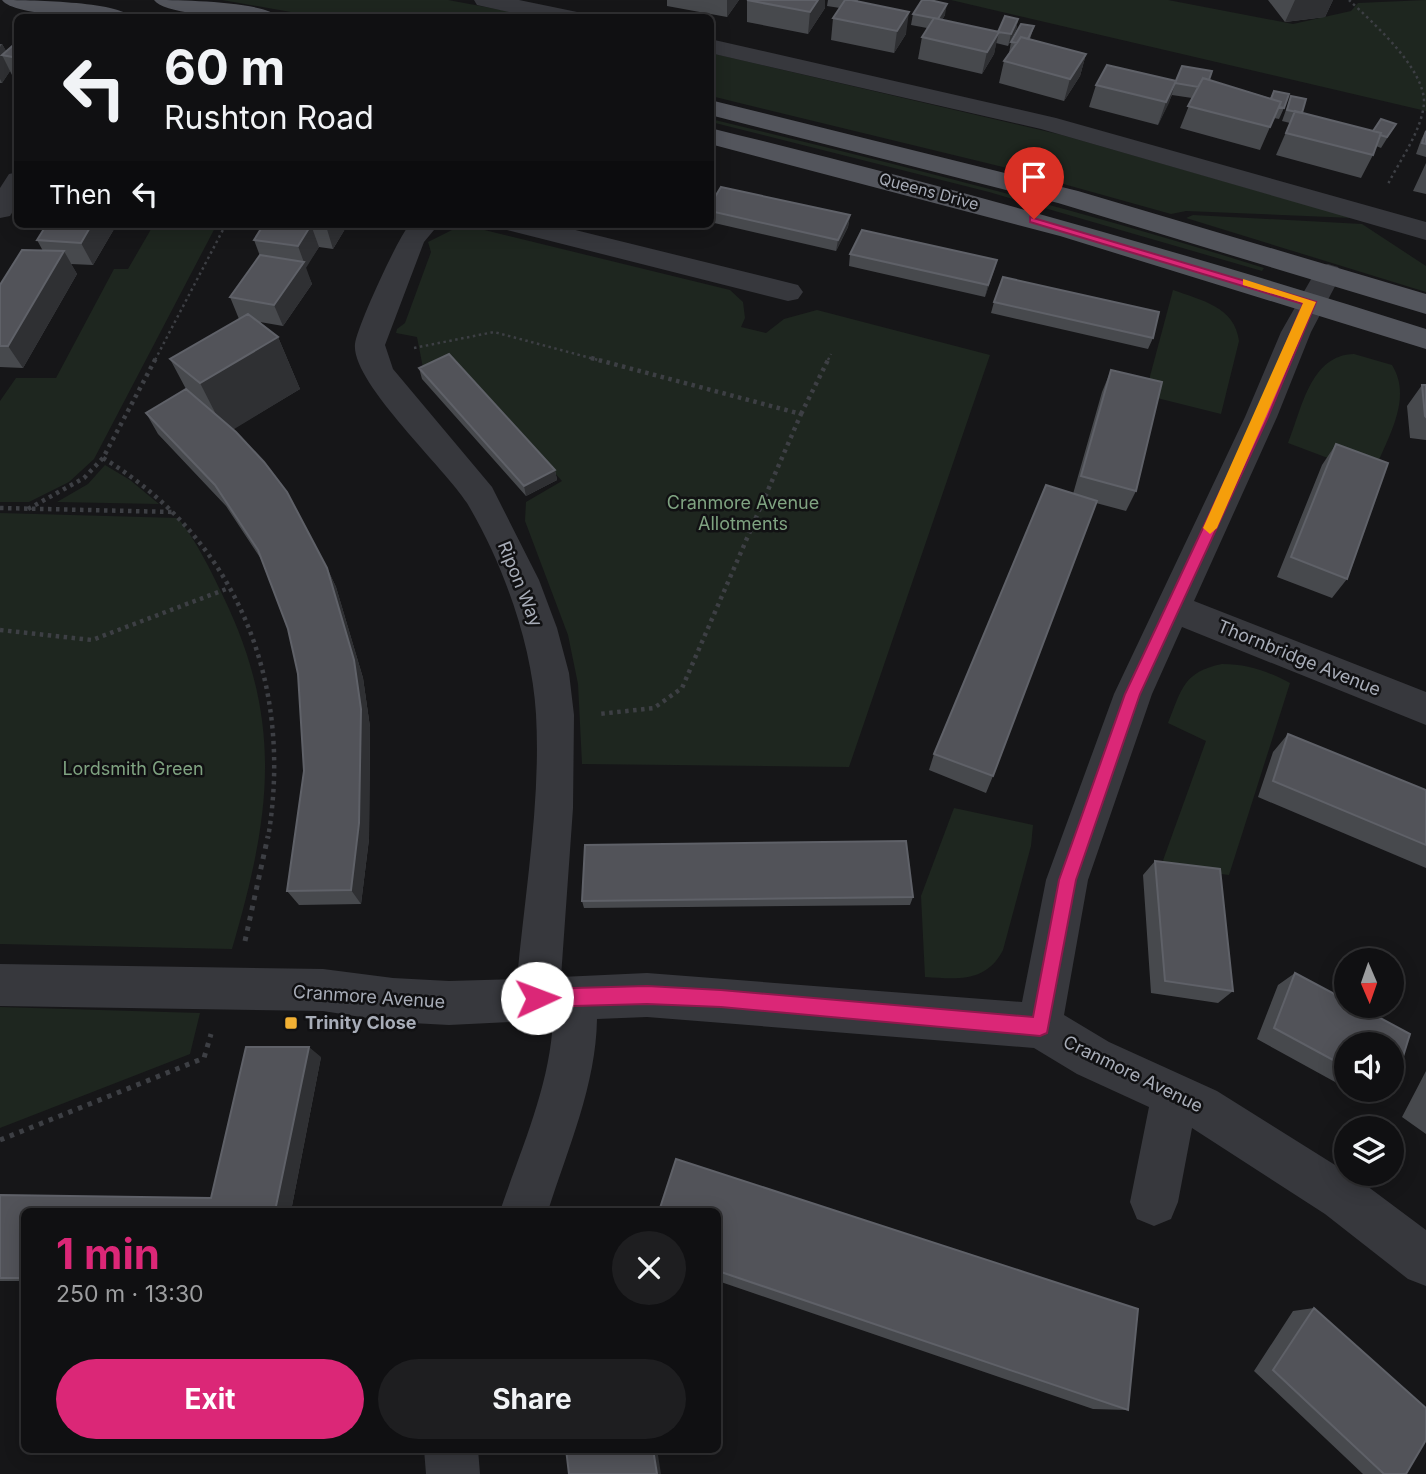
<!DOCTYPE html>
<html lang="en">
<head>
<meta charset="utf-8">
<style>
  :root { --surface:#101012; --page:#1e1e20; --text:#f1f3f6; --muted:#9c9d9f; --line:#303032; --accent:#db2777 }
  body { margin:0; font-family:Inter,sans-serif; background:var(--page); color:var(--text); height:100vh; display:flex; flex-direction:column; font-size:26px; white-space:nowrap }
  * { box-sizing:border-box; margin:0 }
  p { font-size:23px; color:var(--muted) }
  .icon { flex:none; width:38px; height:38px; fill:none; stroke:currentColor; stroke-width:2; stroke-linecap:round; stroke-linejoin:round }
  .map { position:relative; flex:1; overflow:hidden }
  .details { position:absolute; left:21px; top:1208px; width:700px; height:245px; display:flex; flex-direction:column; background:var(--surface); border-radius:10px; box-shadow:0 4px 18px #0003,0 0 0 2px var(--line) }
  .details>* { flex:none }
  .guide { position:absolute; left:14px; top:14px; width:700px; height:214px; border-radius:10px; box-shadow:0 4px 18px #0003,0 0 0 2px var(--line); background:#101012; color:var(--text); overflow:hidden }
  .needle { width:46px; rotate:178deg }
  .fabs { position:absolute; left:1334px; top:948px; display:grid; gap:14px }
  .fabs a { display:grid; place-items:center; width:70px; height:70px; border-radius:50%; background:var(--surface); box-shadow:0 4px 18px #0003,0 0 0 2px var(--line); font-size:35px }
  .pin { position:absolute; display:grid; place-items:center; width:60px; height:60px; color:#fff; margin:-72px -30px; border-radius:50% 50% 50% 0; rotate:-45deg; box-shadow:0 0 7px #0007 }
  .pin .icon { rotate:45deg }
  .me { position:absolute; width:77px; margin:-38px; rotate:88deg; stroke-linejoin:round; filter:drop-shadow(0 0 5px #0008) }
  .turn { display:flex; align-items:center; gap:24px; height:147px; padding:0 35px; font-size:32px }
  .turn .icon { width:91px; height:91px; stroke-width:2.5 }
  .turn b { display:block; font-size:49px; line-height:60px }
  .then { display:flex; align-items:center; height:66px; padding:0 35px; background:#0003; gap:14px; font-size:26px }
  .round { display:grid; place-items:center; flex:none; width:74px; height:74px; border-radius:37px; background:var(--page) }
  .headline { display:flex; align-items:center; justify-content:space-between; height:119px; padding:0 35px }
  h1 { font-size:42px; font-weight:700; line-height:52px; color:var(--accent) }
  .action { display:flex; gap:14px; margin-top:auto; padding:14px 35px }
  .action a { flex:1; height:80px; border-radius:42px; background:var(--accent); color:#fff; font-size:28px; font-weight:700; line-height:80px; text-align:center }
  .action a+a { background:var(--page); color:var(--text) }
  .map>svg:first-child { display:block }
  .green { fill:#1e261f }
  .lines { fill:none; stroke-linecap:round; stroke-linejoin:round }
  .path-far2 { stroke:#3d3f44; stroke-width:2.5; stroke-dasharray:2.5 3.5; stroke-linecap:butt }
  .path-far1 { stroke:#3d3f44; stroke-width:4.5; stroke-dasharray:3.5 4.5; stroke-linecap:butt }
  .path { stroke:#3d3f44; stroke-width:5; stroke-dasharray:4.5 6; stroke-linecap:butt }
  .minor { fill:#37383d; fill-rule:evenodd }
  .major { fill:#53555c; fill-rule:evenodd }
  .wall { fill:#47494d }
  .shaded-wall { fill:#2f3033 }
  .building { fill:#525359; stroke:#5f6168; stroke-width:2 }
  .route { fill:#db2777; stroke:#8e194d; stroke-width:2 }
  .slow { fill:#f59e0b }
  .poi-dot { fill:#f2b134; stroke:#111113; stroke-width:2.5 }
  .labels { text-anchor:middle; stroke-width:5; stroke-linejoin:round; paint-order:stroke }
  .far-street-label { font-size:16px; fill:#a8adb8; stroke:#111113 }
  .park-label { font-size:18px; fill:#7fa381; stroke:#111113 }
  .street-label { font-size:18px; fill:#a8adb8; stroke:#111113 }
  .poi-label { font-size:18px; font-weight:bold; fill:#a8adb8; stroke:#111113; text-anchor:start }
</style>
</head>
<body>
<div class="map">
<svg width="1426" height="1474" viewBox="0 0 1426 1474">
  <rect width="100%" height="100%" fill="#161618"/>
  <path class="green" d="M 222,0 L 448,0 L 539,17 L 319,17 Z
    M 951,0 L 1168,0 L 1293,24 L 1351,11 L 1358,3 L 1426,0 L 1426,111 Z
    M 711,53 L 1062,135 L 1353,218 L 1186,211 L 1171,214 L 1003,167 L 711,96 Z
    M 711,119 C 896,164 1082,210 1264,268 L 1262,271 L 989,192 L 711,122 Z
    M 1193,215 L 1362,224 L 1426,266 L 1426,292 L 1186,218 Z
    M 154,224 L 217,224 L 94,459 L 69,482 L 29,502 L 0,502 L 0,401 L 16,378 L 56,378 L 114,269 L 128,269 Z
    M 472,227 L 730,290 L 743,302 L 745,318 L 741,327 L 766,333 L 784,319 L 817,310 L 990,355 L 849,767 L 582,764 L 578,684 L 568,635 L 525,521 L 526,502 L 562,481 L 454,362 L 424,373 L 417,337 L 396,333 L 397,329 L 405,323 L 431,252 L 428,242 L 456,228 Z
    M 1173,290 C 1201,300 1235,307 1239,341 L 1221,414 L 1145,395 Z
    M 1354,354 L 1392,365 C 1414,400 1385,441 1373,475 L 1288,443 C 1302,409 1310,355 1354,354 Z
    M 105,465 L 130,480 L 159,504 L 57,502 L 88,484 Z
    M 0,513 L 178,518 C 197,542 210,569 223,596 C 285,724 270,818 232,949 L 0,944 Z
    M 1222,664 C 1248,664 1267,671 1290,683 L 1229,875 L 1161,866 L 1206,741 L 1168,723 C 1182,689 1183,672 1222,664 Z
    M 954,808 L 1033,825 L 1031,846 L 1003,950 C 986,983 957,979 925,977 L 921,896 Z
    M 0,1007 L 200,1013 L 190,1054 L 0,1128 Z"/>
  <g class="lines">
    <path class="path-far2" d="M 1349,0 C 1372,22 1426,69 1424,104 C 1421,132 1400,160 1388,184
      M 414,348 L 494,332 L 598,360
      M 155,360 L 226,224
      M 828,360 L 831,354"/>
    <path class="path-far1" d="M 591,358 L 801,414 L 682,688 L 654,708 L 599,714
      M 801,414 L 829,358
      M 103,458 C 238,540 294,684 268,838
      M 0,508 L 174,512
      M 28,509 L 84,478 L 103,458 L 156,358
      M 0,630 L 92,640 L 229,588"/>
    <path class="path" d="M 245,941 L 268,836
      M 0,1140 L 204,1058 L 211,1034"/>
    <path class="minor" d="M 474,0 L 519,0 L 582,13 L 585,18 L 537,18 L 477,5 Z
      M 710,39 L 1056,118 L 1426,222 L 1426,240 L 1041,129 L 710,53 Z
      M 18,172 L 18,203 L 10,216 L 0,218 L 0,188 L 9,174 Z
      M 410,224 L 439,224 L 424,242 L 385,345 L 393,369 L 492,487 L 539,580 L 557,628 L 569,673 L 574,715 L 573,808 L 561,977 L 647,973 L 1022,1002 L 1046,880 L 1114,694 L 1245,417 L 1281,332 L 1318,267 L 1328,264 L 1338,267 L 1342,273 L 1311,332 L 1277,417 L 1194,601 L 1426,692 L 1426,725 L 1182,627 L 1152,694 L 1088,880 L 1064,1015 L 1109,1042 L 1217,1091 L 1359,1180 L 1426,1230 L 1426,1286 L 1408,1279 L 1325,1214 L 1192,1128 L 1178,1202 L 1171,1219 L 1154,1226 L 1137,1219 L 1130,1202 L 1149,1107 L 1077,1074 L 1034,1048 L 647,1017 L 597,1019 C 596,1085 568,1148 548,1211 L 500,1211 C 521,1149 550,1086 553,1020 L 449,1025 L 393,1022 L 323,1011 L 0,1006 L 0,964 L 323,969 L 393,978 L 449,981 L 517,979 C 525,892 541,801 536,714 C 532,644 503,563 467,503 C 445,468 351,382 355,344 C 357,327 398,237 410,224 Z
      M 503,224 L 551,224 L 798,285 L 803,292 L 798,299 L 788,301 L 507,230 Z
      M 424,1449 L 478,1449 L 480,1474 L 426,1474 Z"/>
    <path class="major" d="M 2,0 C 24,0 121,1 132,18 C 110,18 13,17 2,0 Z
      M 154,0 C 176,0 268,1 279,18 C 257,18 165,17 154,0 Z
      M 710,100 L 1078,191 L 1426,294 L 1426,314 L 1058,203 L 710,115 Z
      M 710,128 C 951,187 1190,254 1426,329 L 1426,349 L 1060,236 L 710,144 Z"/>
  </g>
  <path class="wall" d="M 667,0 L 739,0 L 727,17 L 667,6 Z
    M 747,0 L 825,8 L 808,34 L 747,22 Z
    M 828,0 L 858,0 L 858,1 L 906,34 L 894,53 L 831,40 L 833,18 L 840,8 L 827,6 Z
    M 1268,0 L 1333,0 L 1325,17 L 1285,22 Z
    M 913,14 L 945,15 L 942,20 L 998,32 L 1018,19 L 1016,30 L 1008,46 L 996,43 L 994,54 L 982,74 L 918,59 L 922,37 L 927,28 L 911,25 Z
    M 1034,26 L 1030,39 L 1086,54 L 1080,76 L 1064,101 L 999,83 L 1004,61 L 1009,53 L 1011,42 Z
    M 18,41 L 18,78 L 13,77 L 10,71 L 2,83 L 0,83 L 0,44 L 2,44 L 6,51 Z
    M 1209,80 L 1270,98 L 1274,91 L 1284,108 L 1279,119 L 1274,118 L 1260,150 L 1180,128 L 1192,98 L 1172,95 L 1158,125 L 1089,107 L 1096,85 Z
    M 1291,96 L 1302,113 L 1373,131 L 1396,124 L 1381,148 L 1376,146 L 1373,155 L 1361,178 L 1276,155 L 1290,123 L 1282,121 Z
    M 1426,130 L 1426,157 L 1416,154 L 1421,140 Z
    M 1426,163 L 1426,194 L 1413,191 Z
    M 710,205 L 850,215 L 848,227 L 836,251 L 710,222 Z
    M 47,224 L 117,224 L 93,265 L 71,264 L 77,274 L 23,368 L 0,367 L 0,285 L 43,251 L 37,240 Z
    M 264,224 L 344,224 L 345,229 L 333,249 L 319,247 L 305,268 L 312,284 L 283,326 L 260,322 L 278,337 L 300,389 L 233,429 L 327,568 L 336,587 L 363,678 L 370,727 L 369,839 L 361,904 L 299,905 L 287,891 L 304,771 L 298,674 L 288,629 L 261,559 L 226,506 L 158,434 L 146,413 L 186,389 L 170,359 L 239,319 L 230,297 L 260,256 L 254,240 Z
    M 850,254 L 997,260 L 985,297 L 849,266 Z
    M 994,302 L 1153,338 L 1148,349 L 991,313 Z
    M 419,368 L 555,470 L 557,480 L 526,496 L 422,379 Z
    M 1111,370 L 1136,491 L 1126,511 L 1096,503 L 993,776 L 986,793 L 929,770 L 934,754 L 1073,494 L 1102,392 Z
    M 1422,385 L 1426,385 L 1426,440 L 1410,438 L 1407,406 Z
    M 1336,444 L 1347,579 L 1332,598 L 1277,577 L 1322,465 Z
    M 1288,734 L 1426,790 L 1426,868 L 1258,797 L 1273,752 Z
    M 1155,861 L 1233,991 L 1218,1003 L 1151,993 L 1143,875 Z
    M 913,897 L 910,905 L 584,908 L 582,901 Z
    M 1295,973 L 1346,1000 L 1346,1006 L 1358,1006 L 1410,1034 L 1392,1092 L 1371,1102 L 1350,1090 L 1391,1090 L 1391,1045 L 1346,1045 L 1346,1088 L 1257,1039 L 1278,985 Z
    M 321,1057 L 291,1211 L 24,1211 L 24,1281 L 0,1281 L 0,1195 L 211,1198 Z
    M 1426,1071 L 1426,1134 L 1402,1117 Z
    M 718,1211 L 1128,1410 L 1093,1409 L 718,1281 Z
    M 1314,1308 L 1406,1474 L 1363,1474 L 1254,1371 L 1293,1311 Z"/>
  <path class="shaded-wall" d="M 727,0 L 739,0 L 727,17 Z
    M 818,0 L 825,0 L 825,8 L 808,34 L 810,12 Z
    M 1295,0 L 1333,0 L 1325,17 L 1285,22 Z
    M 947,4 L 945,15 L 936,30 L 938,19 Z
    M 909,12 L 906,34 L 894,53 L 897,31 Z
    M 1018,19 L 1016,30 L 1008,46 L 1011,34 Z
    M 999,32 L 994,54 L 982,74 L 987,52 Z
    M 2,44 L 9,56 L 2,55 L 10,71 L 2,83 L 0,79 L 0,47 Z
    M 1086,54 L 1080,76 L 1064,101 L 1070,79 Z
    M 1176,81 L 1169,103 L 1158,125 L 1166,102 Z
    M 850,215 L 848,227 L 836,251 L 838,240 Z
    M 92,224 L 117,224 L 93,265 L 81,243 Z
    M 327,224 L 344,224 L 345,229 L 333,249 L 326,226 Z
    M 311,225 L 319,247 L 306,268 L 298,246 Z
    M 64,251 L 77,274 L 23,368 L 8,346 Z
    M 997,260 L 994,271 L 985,297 L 988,285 Z
    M 304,262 L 312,284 L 283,326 L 274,305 Z
    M 278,337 L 300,389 L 226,434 L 200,383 Z
    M 555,470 L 557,480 L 526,496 L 524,486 Z
    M 327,568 L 336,587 L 363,678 L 370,727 L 369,839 L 361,904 L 351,890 Z
    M 309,1047 L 321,1057 L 291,1211 L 275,1211 Z
    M 653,1449 L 657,1449 L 661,1474 L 657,1474 Z"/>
  <path class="building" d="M 747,0 L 818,0 L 810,12 Z
    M 845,0 L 851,0 L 909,12 L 897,31 L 833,18 Z
    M 922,0 L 930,0 L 947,4 L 938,19 L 913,14 Z
    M 1005,16 L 1018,19 L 1011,34 L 998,32 Z
    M 934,18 L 999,32 L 987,52 L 922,37 Z
    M 1021,24 L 1034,26 L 1028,39 L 1021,37 L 1017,43 L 1011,42 Z
    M 1021,37 L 1086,54 L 1070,79 L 1004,61 Z
    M 18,41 L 18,58 L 2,55 Z
    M 1107,65 L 1176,81 L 1166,102 L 1096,85 Z
    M 1182,66 L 1212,71 L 1209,80 L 1203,78 L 1198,87 L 1175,83 Z
    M 1203,78 L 1281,102 L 1270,127 L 1188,106 Z
    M 1274,91 L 1289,94 L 1284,108 L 1279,107 L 1281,102 L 1271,99 Z
    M 1291,96 L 1306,99 L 1302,113 L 1287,110 Z
    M 1295,111 L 1381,133 L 1373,155 L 1286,133 Z
    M 1381,119 L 1396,124 L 1387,137 L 1380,135 L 1381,133 L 1373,131 Z
    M 1426,131 L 1426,144 L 1422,143 Z
    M 721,187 L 850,215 L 838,240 L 710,211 L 710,205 Z
    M 47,224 L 92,224 L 81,243 L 37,240 Z
    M 264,224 L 327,224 L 326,226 L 311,225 L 298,246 L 254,240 Z
    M 862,230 L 997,260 L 988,285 L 850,254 Z
    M 22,250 L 64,251 L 8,346 L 0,346 L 0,285 Z
    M 260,255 L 304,262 L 274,305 L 230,297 Z
    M 1003,277 L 1159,312 L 1153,338 L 994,302 Z
    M 248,314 L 278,337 L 200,383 L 170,359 Z
    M 449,354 L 555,470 L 524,486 L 419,368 Z
    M 1111,370 L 1162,382 L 1136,491 L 1081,476 Z
    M 1422,385 L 1426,385 L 1426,417 L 1425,416 Z
    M 186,389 L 236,432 L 264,462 L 287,492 L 327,568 L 354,660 L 361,709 L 359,823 L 351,890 L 287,891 L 304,771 L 298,674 L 288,629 L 258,550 L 215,485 L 146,413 Z
    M 1336,444 L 1388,463 L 1347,579 L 1291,557 Z
    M 1046,485 L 1097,501 L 993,776 L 934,754 Z
    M 1288,734 L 1426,790 L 1426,845 L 1273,781 Z
    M 906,841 L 913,897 L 582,901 L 585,845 Z
    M 1155,861 L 1220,869 L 1233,991 L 1165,981 Z
    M 1295,973 L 1346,1000 L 1346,1006 L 1358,1006 L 1410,1034 L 1392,1092 L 1389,1090 L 1391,1090 L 1391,1045 L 1346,1045 L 1346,1067 L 1274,1028 Z
    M 246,1047 L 309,1047 L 275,1211 L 24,1211 L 24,1278 L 0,1278 L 0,1195 L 211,1198 Z
    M 676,1159 L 1138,1309 L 1128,1410 L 718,1271 L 718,1211 L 659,1211 Z
    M 1314,1308 L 1426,1408 L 1426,1440 L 1406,1474 L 1384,1474 L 1273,1370 Z
    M 566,1449 L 653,1449 L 657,1474 L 569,1474 Z"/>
  <path class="route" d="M 1030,217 L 1316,302 L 1268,417 L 1140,694 L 1076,880 L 1047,1033 L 1040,1036 L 721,1007 L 647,1004 L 537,1007 L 530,1005 L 528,998 L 530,992 L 537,989 L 647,986 L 721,990 L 1033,1017 L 1059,880 L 1125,694 L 1255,417 L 1303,304 L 1030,222 Z"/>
  <path class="slow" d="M 1243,279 L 1316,302 L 1217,528 L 1210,534 L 1203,528 L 1303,303 L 1243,285 Z"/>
  <rect class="poi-dot" x="284" y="1016" width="14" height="14" rx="3.5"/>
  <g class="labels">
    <g class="far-street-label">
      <text transform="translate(929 191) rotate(15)" y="6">Queens Drive</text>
    </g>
    <g class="park-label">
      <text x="743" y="509">Cranmore Avenue<tspan x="743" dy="21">Allotments</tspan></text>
      <text x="133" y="775">Lordsmith Green</text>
    </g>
    <g class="street-label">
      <text transform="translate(520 584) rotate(68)" y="6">Ripon Way</text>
      <text transform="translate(1299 658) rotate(22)" y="6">Thornbridge Avenue</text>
      <text transform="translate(369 997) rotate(4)" y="6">Cranmore Avenue</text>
      <text transform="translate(1133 1074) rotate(26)" y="6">Cranmore Avenue</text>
    </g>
    <g class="poi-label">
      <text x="305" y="1029">Trinity Close</text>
    </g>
  </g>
</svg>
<div class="fabs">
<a><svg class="needle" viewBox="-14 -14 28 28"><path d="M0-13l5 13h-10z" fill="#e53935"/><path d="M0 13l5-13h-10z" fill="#9c9d9f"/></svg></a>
<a><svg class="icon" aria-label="sound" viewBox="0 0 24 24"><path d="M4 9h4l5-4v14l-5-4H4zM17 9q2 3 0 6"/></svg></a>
<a><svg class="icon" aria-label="layers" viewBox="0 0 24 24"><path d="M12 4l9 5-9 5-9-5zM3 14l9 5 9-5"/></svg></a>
</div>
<div class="pin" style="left:1034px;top:219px;background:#d93025"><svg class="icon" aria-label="arrive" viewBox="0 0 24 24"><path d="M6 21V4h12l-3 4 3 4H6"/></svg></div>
<svg class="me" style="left:537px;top:998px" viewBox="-20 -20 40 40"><circle r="19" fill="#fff"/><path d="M0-13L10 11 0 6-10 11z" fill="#db2777"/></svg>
<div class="guide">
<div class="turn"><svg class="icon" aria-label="left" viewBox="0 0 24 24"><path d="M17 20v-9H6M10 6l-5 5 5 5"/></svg><div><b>60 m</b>Rushton Road</div></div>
<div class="then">Then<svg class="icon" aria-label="left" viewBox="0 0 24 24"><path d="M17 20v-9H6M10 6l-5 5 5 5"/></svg></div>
</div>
<section class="details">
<div class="headline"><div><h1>1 min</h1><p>250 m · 13:30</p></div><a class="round"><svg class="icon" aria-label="close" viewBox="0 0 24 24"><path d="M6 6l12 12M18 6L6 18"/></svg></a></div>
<div class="action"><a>Exit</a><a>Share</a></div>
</section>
</div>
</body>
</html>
